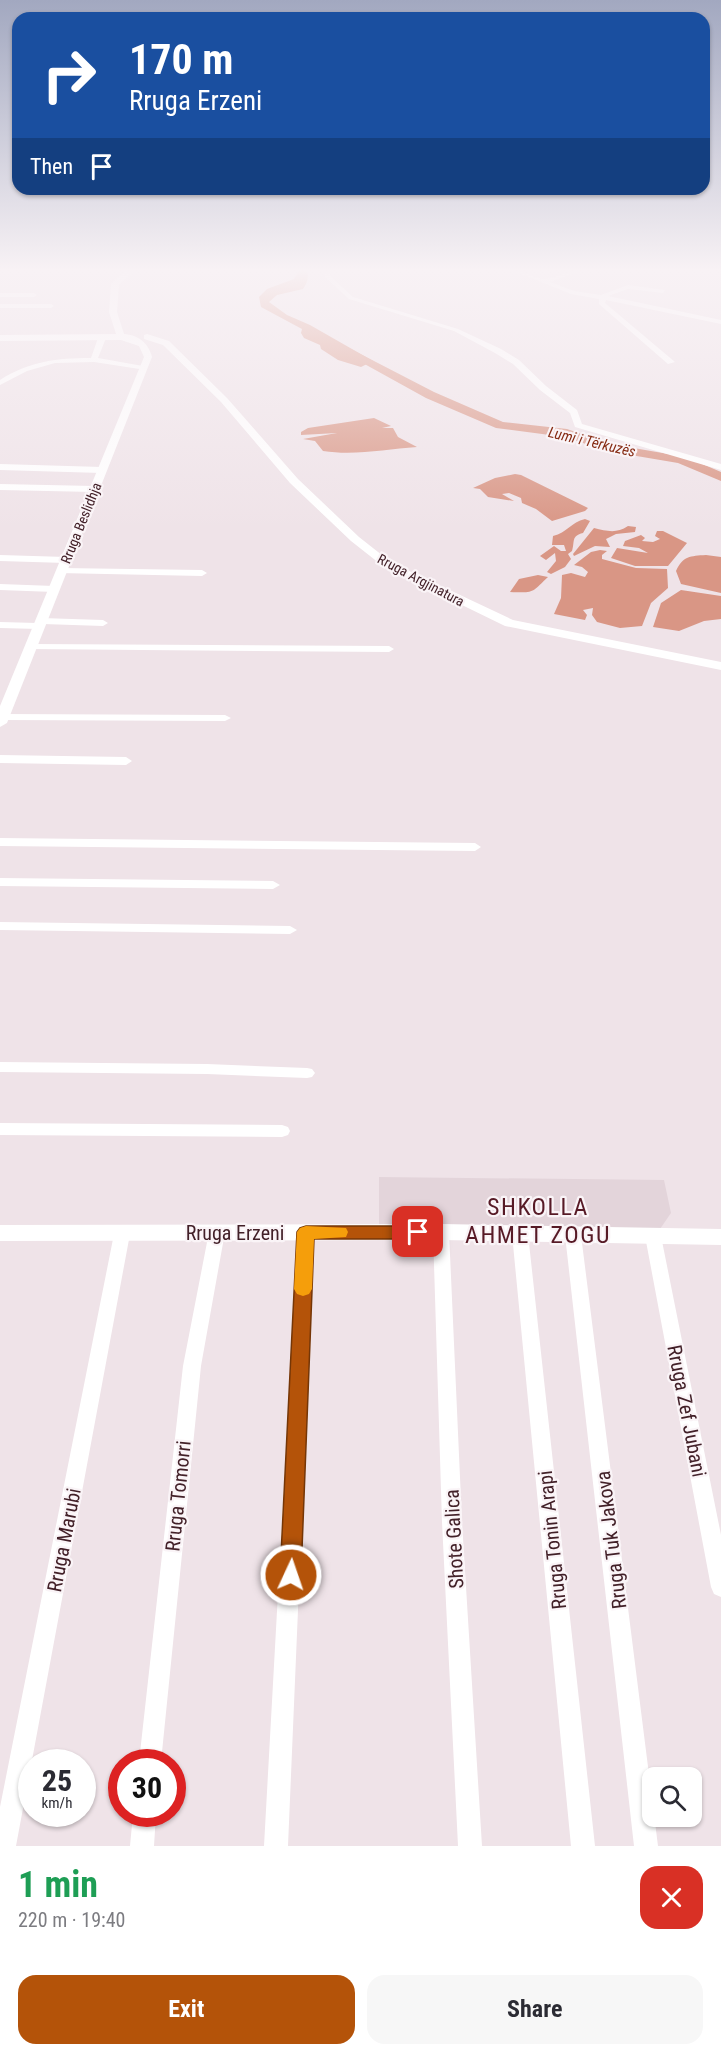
<!DOCTYPE html>
<html lang="en">
<head>
<meta charset="utf-8">
<style>
  :root { --surface:#fff; --page:#f7f7f7; --text:#2b2b33; --muted:#7c7c81; --accent:#b45309 }
  body { margin:0; font-family:"Roboto Condensed",sans-serif; background:var(--page); color:var(--text); height:100vh; display:flex; flex-direction:column; font-size:22px; white-space:nowrap }
  * { box-sizing:border-box; margin:0 }
  p { font-size:20px; color:var(--muted) }
  .icon { flex:none; width:33px; height:33px; fill:none; stroke:currentColor; stroke-width:2; stroke-linecap:round; stroke-linejoin:round }
  .map { position:relative; height:1846px; overflow:hidden }
  .side { display:flex; flex-direction:column; background:var(--surface); flex:1 }
  .side>* { flex:none }
  .banner { position:absolute; left:12px; top:12px; width:698px; height:183px; border-radius:18px; box-shadow:0 2px 4px #0004; background:#1a4fa0; color:#fff; overflow:hidden }
  .controls { position:absolute; left:642px; top:1767px; display:grid; gap:12px }
  .controls a { display:grid; place-items:center; width:60px; height:60px; border-radius:12px; background:var(--surface); box-shadow:0 2px 4px #0004; font-size:30px }
  .speed { position:absolute; left:18px; top:1749px; display:flex; gap:12px; font-size:30px; font-weight:700; text-align:center }
  .speed>* { display:grid; place-content:center; width:78px; height:78px; border-radius:50%; background:var(--surface); box-shadow:0 2px 4px #0004; line-height:1 }
  .speed small { font-size:15px; font-weight:400 }
  .speed .limit { border:9px solid #d22; background:#fff; color:#111 }
  .pin { position:absolute; display:grid; place-items:center; width:51px; height:51px; color:#fff; margin:-26px; border-radius:12px; box-shadow:0 3px 9px #0006 }
  .me { position:absolute; width:66px; margin:-33px; rotate:3deg; stroke-linejoin:round; filter:drop-shadow(0 0 4px #0008) }
  .turn { display:flex; align-items:center; gap:21px; height:126px; padding:0 18px; font-size:27px }
  .turn .icon { width:78px; height:78px; stroke-width:2.5 }
  .turn b { display:block; font-size:42px; line-height:51px }
  .then { display:flex; align-items:center; height:57px; padding:0 18px; background:#0003; gap:12px; font-size:22px }
  .round { display:grid; place-items:center; flex:none; width:63px; height:63px; border-radius:18px; background:var(--page) }
  .overview { display:flex; align-items:center; justify-content:space-between; height:102px; padding:0 18px }
  h1 { font-size:36px; font-weight:700; line-height:45px; color:#1e9e55 }
  .action { display:flex; gap:12px; margin-top:auto; padding:12px 18px }
  .action a { flex:1; height:69px; border-radius:18px; background:var(--accent); color:#fff; font-size:24px; font-weight:700; line-height:69px; text-align:center }
  .action a+a { background:var(--page); color:var(--text) }
  .map>svg:first-child { display:block }
  .built { fill:#e3d4da }
  .water { fill:#d99685 }
  .lines { fill:none; stroke-linecap:round; stroke-linejoin:round }
  .river { fill:#d99685; fill-rule:evenodd }
  .minor { fill:#fff; fill-rule:evenodd }
  .tertiary { fill:#fff; fill-rule:evenodd }
  .secondary { fill:#fff; fill-rule:evenodd }
  .route { fill:#b45309; stroke:#753606; stroke-width:1.5 }
  .slow { fill:#f59e0b }
  .labels { text-anchor:middle; stroke-width:4.5; stroke-linejoin:round; paint-order:stroke }
  .far-street-label { font-size:14px; fill:#422028; stroke:#faf4f7 }
  .far-water-label { font-size:15px; font-style:italic; fill:#862b13; stroke:#faf4f7 }
  .near-street-label { font-size:20px; fill:#422028; stroke:#faf4f7 }
  .near-quarter-label { font-size:24px; letter-spacing:1.5px; fill:#571a26; stroke:#faf4f7 }
</style>
</head>
<body>
<div class="map">
<svg width="721" height="1846" viewBox="0 0 721 1846">
  <rect width="100%" height="100%" fill="#efe3e8"/>
  <path class="built" d="M 379,1177 L 664,1180 L 671,1213 L 660,1229 L 379,1226 Z"/>
  <path class="water" d="M 299,271 L 307,271 C 309,278 307,283 303,289 L 277,295 L 269,302 L 287,315 L 310,325 L 373,361 L 361,367 L 338,360 L 321,349 L 320,345 L 304,338 L 301,333 L 302,329 L 261,307 L 259,297 L 267,289 L 294,279 Z
    M 374,418 L 391,426 L 382,428 L 393,428 L 398,437 L 417,447 C 386,449 355,456 323,451 L 315,441 L 303,439 L 337,433 L 301,435 L 301,432 L 308,428 Z
    M 515,474 L 521,475 L 588,508 L 585,511 L 552,521 L 536,509 L 522,503 L 521,498 L 509,493 L 502,494 L 514,501 L 488,497 L 480,489 L 473,488 L 495,478 Z
    M 585,519 L 590,521 L 583,533 C 571,536 575,541 572,551 L 568,554 L 571,559 L 565,567 L 551,574 L 547,572 L 556,561 L 555,553 L 546,560 L 540,556 L 554,546 L 561,551 L 566,551 L 564,545 L 552,545 L 553,536 C 567,533 571,522 585,519 Z
    M 628,526 L 636,527 L 635,532 L 616,534 L 606,539 L 610,547 L 595,546 L 574,556 L 573,554 L 594,528 C 607,531 616,534 628,526 Z
    M 657,531 L 663,531 L 687,543 L 668,566 L 635,566 L 611,558 L 617,548 L 648,553 L 639,548 L 623,546 L 625,541 L 641,535 L 645,538 L 642,541 L 653,542 L 660,539 L 655,536 Z
    M 600,550 L 607,551 L 602,555 L 602,559 L 636,568 L 667,569 L 668,588 L 651,603 L 642,626 L 620,628 L 597,622 L 592,615 L 593,608 L 583,610 L 587,615 L 585,620 L 554,614 L 561,598 L 562,575 L 571,573 L 585,577 L 588,572 L 582,567 L 574,565 L 591,552 Z
    M 706,555 L 721,557 L 721,593 L 681,584 L 676,571 C 683,556 690,556 706,555 Z
    M 538,575 L 548,577 C 531,593 535,593 510,592 L 519,579 Z
    M 681,590 L 721,596 L 721,619 L 704,621 L 679,631 L 653,627 L 661,603 Z"/>
  <g class="lines">
    <path class="river" d="M 345,346 L 434,392 L 503,422 L 567,429 L 610,444 L 686,457 L 721,472 L 721,481 L 678,463 L 607,451 L 565,437 L 496,428 L 426,398 L 341,351 L 341,347 Z"/>
    <path class="minor" d="M 325,271 L 331,271 L 330,276 L 353,297 L 458,329 L 501,349 L 519,360 L 546,386 L 577,410 L 582,424 L 721,464 L 721,470 L 575,427 L 570,413 L 540,390 L 513,364 L 495,353 L 454,331 L 349,299 L 325,277 Z
      M 514,271 C 525,271 532,277 542,279 C 551,280 568,271 580,271 L 550,282 L 574,291 L 601,295 L 628,285 L 665,290 L 663,293 L 628,289 L 608,296 L 721,320 L 721,324 L 606,300 L 605,303 L 675,362 L 668,364 L 599,304 L 599,299 L 571,294 Z
      M 0,293 L 34,293 L 37,295 L 34,297 L 0,297 Z
      M 0,304 L 51,304 L 54,306 L 51,308 L 0,308 Z
      M 102,336 L 106,338 L 98,358 L 143,366 L 147,368 L 146,370 L 94,362 L 55,363 L 27,371 L 0,385 L 0,380 C 30,361 57,358 91,358 L 98,338 Z
      M 0,464 L 102,467 L 106,470 L 102,473 L 0,470 Z
      M 0,484 L 94,486 L 98,489 L 94,492 L 0,490 Z
      M 0,555 L 66,557 L 71,560 L 66,563 L 0,561 Z
      M 61,568 L 202,570 L 207,573 L 202,576 L 58,573 L 58,569 Z
      M 0,584 L 54,586 L 59,589 L 54,592 L 0,590 Z
      M 41,618 L 103,620 L 108,623 L 103,626 L 43,624 L 43,628 L 39,629 L 0,628 L 0,622 L 37,623 L 37,619 Z
      M 31,644 L 389,646 L 394,649 L 389,652 L 27,649 L 26,647 Z
      M 0,714 L 225,715 L 231,718 L 225,721 L 3,720 L 0,720 Z
      M 0,755 L 126,757 L 132,761 L 126,765 L 0,763 Z
      M 0,838 L 475,843 L 481,847 L 475,851 L 0,846 Z
      M 0,878 L 273,881 L 280,885 L 273,889 L 0,886 Z
      M 0,922 L 290,926 L 297,930 L 290,934 L 0,930 Z
      M 0,1062 L 207,1064 L 307,1068 L 312,1069 L 315,1073 L 312,1077 L 307,1078 L 207,1074 L 0,1072 Z
      M 0,1123 L 282,1125 L 288,1127 L 290,1131 L 288,1135 L 282,1137 L 0,1135 Z
      M 217,1225 L 223,1227 L 225,1232 L 201,1366 L 161,1762 L 139,1762 L 183,1366 L 209,1232 L 211,1227 Z
      M 306,1225 L 312,1227 L 314,1232 L 288,1846 L 264,1846 L 298,1232 L 300,1227 Z
      M 441,1225 L 447,1227 L 449,1232 L 462,1522 L 482,1846 L 458,1846 L 442,1522 L 433,1232 L 435,1227 Z
      M 122,1227 L 128,1229 L 130,1234 L 16,1846 L 0,1846 L 0,1807 L 114,1234 L 116,1229 Z
      M 520,1227 L 526,1229 L 528,1234 L 595,1846 L 571,1846 L 512,1234 L 514,1229 Z
      M 573,1228 L 579,1230 L 581,1235 L 658,1846 L 634,1846 L 565,1235 L 567,1230 Z
      M 653,1229 L 659,1231 L 661,1236 L 721,1535 L 721,1597 L 714,1594 L 711,1587 L 645,1236 L 647,1231 Z
      M 133,1814 L 156,1814 L 154,1846 L 130,1846 Z"/>
    <path class="tertiary" d="M 125,271 L 134,271 L 119,285 L 117,312 L 125,337 L 121,340 L 117,337 L 109,312 L 111,284 Z
      M 147,334 L 169,341 L 227,398 L 298,479 L 359,537 L 392,563 L 513,620 L 721,662 L 721,670 L 505,626 L 384,567 L 351,541 L 290,483 L 221,402 L 163,345 L 144,339 L 144,335 Z
      M 441,1224 L 721,1229 L 721,1245 L 441,1240 L 0,1241 L 0,1225 Z"/>
    <path class="secondary" d="M 121,334 C 136,334 148,341 152,357 L 7,723 L 0,727 L 0,706 L 144,357 L 139,346 L 121,340 L 0,341 L 0,335 Z"/>
  </g>
  <linearGradient id="sky" x2="0" y2="1"><stop stop-color="#a2a8c0"/><stop offset="0.51" stop-color="#f8f2f5"/><stop offset="1" stop-color="#f8f2f5" stop-opacity="0"/></linearGradient>
  <rect width="721" height="530" fill="url(#sky)"/>
  <path class="route" d="M 306,1226 L 418,1226 L 425,1228 L 427,1232 L 425,1237 L 418,1239 L 314,1239 L 301,1575 L 298,1582 L 291,1585 L 283,1582 L 280,1575 L 297,1232 L 300,1228 Z"/>
  <path class="slow" d="M 306,1226 L 346,1228 L 348,1232 L 346,1237 L 314,1239 L 312,1289 L 309,1294 L 303,1296 L 297,1294 L 294,1289 L 297,1232 L 300,1228 Z"/>
  <g class="labels">
    <g class="far-street-label">
      <text transform="translate(81 523) rotate(-68)" y="5">Rruga Beslidhja</text>
      <text transform="translate(421 580) rotate(28)" y="5">Rruga Argjinatura</text>
    </g>
    <g class="far-water-label">
      <text transform="translate(592 442) rotate(13)" y="5">Lumi i Tërkuzës</text>
    </g>
    <g class="near-street-label">
      <text x="235" y="1240">Rruga Erzeni</text>
      <text transform="translate(687 1411) rotate(79)" y="7">Rruga Zef Jubani</text>
      <text transform="translate(178 1496) rotate(-84)" y="7">Rruga Tomorri</text>
      <text transform="translate(454 1539) rotate(-93)" y="7">Shote Galica</text>
      <text transform="translate(64 1540) rotate(-79)" y="7">Rruga Marubi</text>
      <text transform="translate(552 1540) rotate(-96)" y="7">Rruga Tonin Arapi</text>
      <text transform="translate(611 1540) rotate(-97)" y="7">Rruga Tuk Jakova</text>
    </g>
    <g class="near-quarter-label">
      <text x="538" y="1215">SHKOLLA<tspan x="538" dy="28">AHMET ZOGU</tspan></text>
    </g>
  </g>
</svg>
<div class="controls">
<a><svg class="icon" aria-label="search" viewBox="0 0 24 24"><circle cx="10" cy="10" r="6"/><path d="M15 15l6 6"/></svg></a>
</div>
<div class="speed"><div>25<small>km/h</small></div><div class="limit">30</div></div>
<div class="pin" style="left:418px;top:1232px;background:#d93025"><svg class="icon" aria-label="arrive" viewBox="0 0 24 24"><path d="M6 21V4h12l-3 4 3 4H6"/></svg></div>
<svg class="me" style="left:291px;top:1575px" viewBox="-20 -20 40 40"><circle r="17" fill="#b45309" stroke="#fff" stroke-width="3"/><path d="M0-11L8 9 0 5-8 9z" fill="#fff"/></svg>
<div class="banner">
<div class="turn"><svg class="icon" aria-label="right" viewBox="0 0 24 24"><path d="M7 20v-9h11M14 6l5 5-5 5"/></svg><div><b>170 m</b>Rruga Erzeni</div></div>
<div class="then">Then<svg class="icon" aria-label="arrive" viewBox="0 0 24 24"><path d="M6 21V4h12l-3 4 3 4H6"/></svg></div>
</div>
</div>
<section class="side">
<div class="overview"><div><h1>1 min</h1><p>220 m · 19:40</p></div><a class="round" style="background:#d93025;color:#fff"><svg class="icon" aria-label="close" viewBox="0 0 24 24"><path d="M6 6l12 12M18 6L6 18"/></svg></a></div>
<div class="action"><a>Exit</a><a>Share</a></div>
</section>
</body>
</html>
